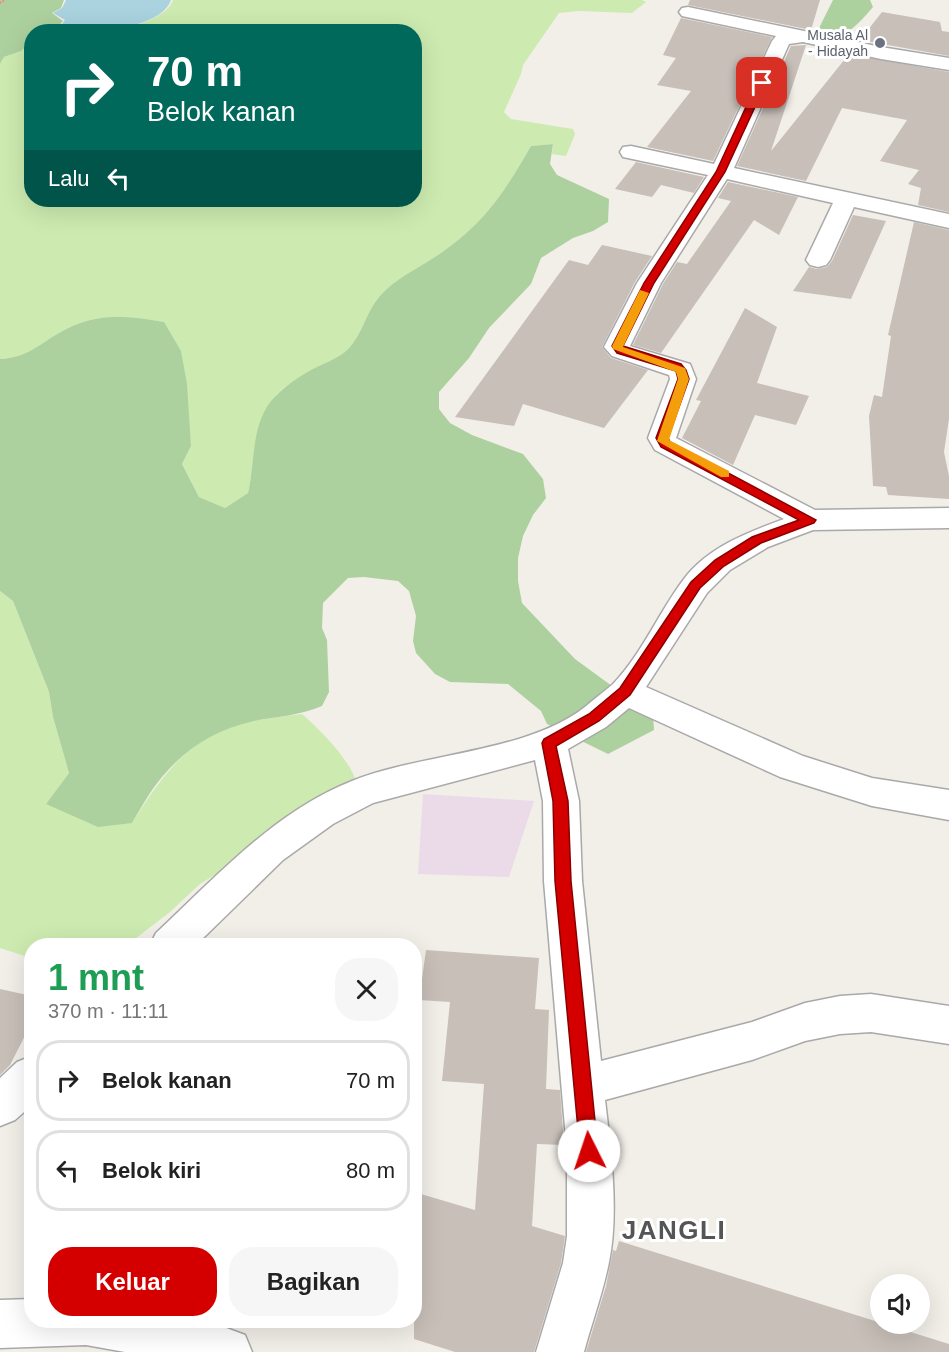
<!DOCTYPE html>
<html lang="id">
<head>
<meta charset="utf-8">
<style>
  :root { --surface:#fff; --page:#f6f6f6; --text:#222; --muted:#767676; --line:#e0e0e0; --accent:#d40000 }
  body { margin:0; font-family:Helvetica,sans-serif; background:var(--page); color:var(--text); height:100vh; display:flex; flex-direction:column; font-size:22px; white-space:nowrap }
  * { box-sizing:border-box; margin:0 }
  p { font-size:20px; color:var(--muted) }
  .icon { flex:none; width:33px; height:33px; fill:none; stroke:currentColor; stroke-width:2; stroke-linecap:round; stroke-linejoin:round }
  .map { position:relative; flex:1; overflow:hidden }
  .drawer { position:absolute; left:24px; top:938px; width:398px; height:390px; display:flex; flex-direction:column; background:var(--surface); border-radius:24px; box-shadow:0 6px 24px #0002 }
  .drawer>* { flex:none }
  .top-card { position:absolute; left:24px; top:24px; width:398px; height:183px; border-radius:24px; box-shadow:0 6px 24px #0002; background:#00695c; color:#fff; overflow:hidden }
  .controls { position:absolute; left:870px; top:1274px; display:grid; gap:12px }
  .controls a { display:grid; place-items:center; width:60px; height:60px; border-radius:50%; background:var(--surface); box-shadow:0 6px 24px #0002; font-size:30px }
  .pin { position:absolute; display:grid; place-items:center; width:51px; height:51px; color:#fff; margin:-26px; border-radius:12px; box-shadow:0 3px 9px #0006 }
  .me { position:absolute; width:66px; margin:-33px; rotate:356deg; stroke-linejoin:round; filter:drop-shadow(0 0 4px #0008) }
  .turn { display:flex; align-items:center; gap:21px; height:126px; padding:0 24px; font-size:27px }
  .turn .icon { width:78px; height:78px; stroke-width:2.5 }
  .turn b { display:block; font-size:42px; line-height:51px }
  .then { display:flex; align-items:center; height:57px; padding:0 24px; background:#0003; gap:12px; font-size:22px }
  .round { display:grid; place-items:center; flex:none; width:63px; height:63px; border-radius:24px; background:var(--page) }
  .headline { display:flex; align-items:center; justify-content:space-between; height:102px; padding:0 24px }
  h1 { font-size:36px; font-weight:700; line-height:45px; color:#1e9e55 }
  .cta { display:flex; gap:12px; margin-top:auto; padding:12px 24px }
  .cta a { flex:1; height:69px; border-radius:24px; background:var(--accent); color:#fff; font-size:24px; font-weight:700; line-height:69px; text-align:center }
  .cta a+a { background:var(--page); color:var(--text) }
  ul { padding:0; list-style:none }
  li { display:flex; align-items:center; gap:18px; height:81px; margin:0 12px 9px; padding:0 12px; border:3px solid var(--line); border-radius:24px }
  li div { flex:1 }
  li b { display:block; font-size:22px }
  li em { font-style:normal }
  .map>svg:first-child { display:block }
  .industrial { fill:#ebdbe8 }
  .grass { fill:#cdebb0 }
  .forest { fill:#add19e }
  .water { fill:#aad3df }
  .building { fill:#c7bfb8 }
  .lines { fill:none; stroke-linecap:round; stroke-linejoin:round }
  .minor-casing { stroke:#a9a9a9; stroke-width:3 }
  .path { stroke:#fa8072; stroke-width:2; stroke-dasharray:1.5 1.5; stroke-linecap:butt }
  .minor { fill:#fff; fill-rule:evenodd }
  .route { fill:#d40000; stroke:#8a0000; stroke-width:1.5 }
  .slow { fill:#f59e0b }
  .worship-dot { fill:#6b7280; stroke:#fff; stroke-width:2 }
  .labels { text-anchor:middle; stroke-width:6; stroke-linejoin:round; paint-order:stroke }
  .far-worship-label { font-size:14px; fill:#5b616d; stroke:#fff; text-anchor:end }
  .near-district-label { font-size:26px; font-weight:bold; letter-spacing:1.5px; fill:#555; stroke:#fff }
</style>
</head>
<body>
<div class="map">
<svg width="949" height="1352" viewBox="0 0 949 1352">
  <rect width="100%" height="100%" fill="#f2efe9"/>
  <path class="industrial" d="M 423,794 L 534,801 L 509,877 L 418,874 Z"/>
  <path class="grass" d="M 173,0 L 642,0 L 646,2 L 632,13 L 579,11 L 559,13 L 523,65 L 521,74 L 504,112 L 511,119 L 573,129 L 575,134 L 566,156 L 552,154 L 553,144 L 531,146 C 506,189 487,220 445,250 C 424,266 397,277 379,297 C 366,312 363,333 349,348 C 329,370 291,374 271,401 C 254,424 254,466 248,493 L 225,508 L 199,497 L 182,464 L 191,446 L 188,421 L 164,322 C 126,315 95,312 59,333 C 38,345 26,358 0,359 L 0,64 L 4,57 L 21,51 L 31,42 L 32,200 L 414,200 L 414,32 L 114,31 C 132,27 167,18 173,0 Z
    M 0,591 L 13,601 L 49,692 L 53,717 L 69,773 L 46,804 L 132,823 C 153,790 179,750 216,732 C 242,720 274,718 302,714 C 320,730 355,764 357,787 L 200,884 L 170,912 L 127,945 L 32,945 L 31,958 L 0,948 Z"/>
  <path class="forest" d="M 0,0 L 64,0 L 61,8 L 52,13 L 63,21 C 54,32 45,32 32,32 L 31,42 L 21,51 L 4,57 L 0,64 Z
    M 833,0 L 870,0 L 873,7 C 860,22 840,48 818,30 Z
    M 553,144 L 550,164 L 557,175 L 609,199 L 608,222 L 593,231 L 573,238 L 541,258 L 531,284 L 489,328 L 469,358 L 439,392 L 439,409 L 450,423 L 472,435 L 523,454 L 543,479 L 546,498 L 533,515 L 523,536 L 518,558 L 518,581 L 522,603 L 575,659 L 653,716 L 654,730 L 608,754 L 547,724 L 541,711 L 508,684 L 450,682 L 435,674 L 416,653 L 413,641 L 416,616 L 409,591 L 398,581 L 364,577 L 348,578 L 323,603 L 322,628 L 327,640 L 329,692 L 322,706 C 299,716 278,716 254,721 C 217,729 187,747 162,777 C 150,791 141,808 132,823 L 98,827 L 46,804 L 69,773 L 53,717 L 49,692 L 13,601 L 0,591 L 0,359 C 26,358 38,345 59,333 C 95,312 126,315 164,322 L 181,351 L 187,384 L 191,446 L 182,464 L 199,497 L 225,508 L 248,493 C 255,464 251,426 271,401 C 280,390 294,380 306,373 C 320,364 338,360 349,348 C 363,333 366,312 379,297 C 396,277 424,266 445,250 C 487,220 506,189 531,146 Z"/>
  <path class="water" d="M 66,0 L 171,0 C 161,30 85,35 58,30 L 65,20 L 53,13 L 62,8 Z"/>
  <path class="building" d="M 690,0 L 820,0 L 811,30 L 688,5 Z
    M 882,12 L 940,22 L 942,31 L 949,32 L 949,56 L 860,40 Z
    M 681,18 L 772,37 L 713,161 L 647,147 L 691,91 L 657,85 L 676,58 L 663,55 Z
    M 806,45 L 771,151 L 849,54 L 949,72 L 949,212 L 918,205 L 921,188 L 908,184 L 919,170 L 880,161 L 907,120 L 842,108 L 806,181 L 737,166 L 791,46 Z
    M 636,162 L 704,177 L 694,193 L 661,185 L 652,197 L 615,189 Z
    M 728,182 L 798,197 L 779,235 L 754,220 L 661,353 L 633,345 L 663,284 L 677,262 L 687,264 L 731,201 L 718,198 Z
    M 853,215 L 886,221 L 851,299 L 793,291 L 809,267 L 817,269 L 827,267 L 832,261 Z
    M 914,222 L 949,230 L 949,419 L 944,452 L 949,476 L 949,499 L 888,495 L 886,487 L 873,486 L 869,416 L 874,395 L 882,397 L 891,336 L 888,335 Z
    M 602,245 L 652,256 L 635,282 L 602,347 L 611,358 L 648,370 L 604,428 L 523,404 L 514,426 L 455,417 L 569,260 L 588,265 Z
    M 745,308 L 777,327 L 757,383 L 809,396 L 796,425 L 755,415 L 733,465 L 682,438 L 701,401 L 696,400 Z
    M 426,950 L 539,958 L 535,1009 L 549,1010 L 546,1089 L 560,1090 L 564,1145 L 537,1144 L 532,1226 L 565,1236 L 561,1263 L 534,1352 L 455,1352 L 414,1339 L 414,1192 L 475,1210 L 484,1084 L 442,1081 L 450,1002 L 419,1000 Z
    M 0,989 L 32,996 L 32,1022 L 10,1065 L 0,1075 Z
    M 619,1241 L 949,1344 L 949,1352 L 586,1352 L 606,1286 L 613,1250 L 616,1251 Z"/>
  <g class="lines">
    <g class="minor-casing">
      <path id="minor" d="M 688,7 L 881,47 L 949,58 L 949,70 L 881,59 L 803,42 L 789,44 L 734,168 L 949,214 L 949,228 L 854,207 L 830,260 L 826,265 L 818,267 L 810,265 L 806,260 L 833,203 L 727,179 L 661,283 L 630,346 L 690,364 L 696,379 L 676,438 L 815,510 L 949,508 L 949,528 L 813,530 L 768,547 L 730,570 L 707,593 L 646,687 L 803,756 L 872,778 L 949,790 L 949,820 L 872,806 L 780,777 L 629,708 L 606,727 L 568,749 L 579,801 L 582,881 L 601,1061 L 752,1022 L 805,1003 L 840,996 L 871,994 L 949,1006 L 949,1044 L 871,1032 L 840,1034 L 805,1041 L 752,1060 L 605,1100 C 611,1150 619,1214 609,1262 C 603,1293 592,1322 584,1352 L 536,1352 L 563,1263 L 567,1236 L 567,1151 L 544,881 L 543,801 L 535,760 L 373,803 L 333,824 L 283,860 L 196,945 L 150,945 L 156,933 C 216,877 274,812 352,781 C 421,753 526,753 585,707 C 594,699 604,692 613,684 C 642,654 659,612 684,579 C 708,547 749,532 784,519 L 655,450 L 648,438 L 670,379 L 669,375 L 612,356 L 604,347 L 637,283 L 708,175 L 623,157 L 620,152 L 623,147 L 631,146 L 714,164 L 772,41 L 776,36 L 682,16 L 679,12 L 682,8 Z
        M 32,1056 L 32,1105 L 15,1120 L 0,1126 L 0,1078 L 17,1062 Z
        M 32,1299 L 32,1320 L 205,1320 L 245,1335 L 252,1352 L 125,1352 L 86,1345 L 0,1348 L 0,1300 Z"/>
    </g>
    <path class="path" d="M 0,3 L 5,0"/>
    <use href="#minor" class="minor"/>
  </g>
  <path class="route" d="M 762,81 L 766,83 L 725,172 L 654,283 L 623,346 L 681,364 L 686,370 L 689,379 L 668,438 L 670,442 L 816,520 L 814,523 L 761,543 L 724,566 L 700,588 L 630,695 L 599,721 L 556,746 L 568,801 L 571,881 L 598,1151 L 595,1157 L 589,1160 L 582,1157 L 580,1151 L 555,881 L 553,801 L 542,743 L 544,739 L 589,714 L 620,688 L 691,582 L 715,560 L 752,537 L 799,520 L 661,447 L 656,438 L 678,379 L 676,371 L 617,353 L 612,346 L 644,283 L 716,172 L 757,83 Z"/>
  <path class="slow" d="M 640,290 L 649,293 L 623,347 L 685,368 L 689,379 L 669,440 L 729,471 L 729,477 L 721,477 L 657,441 L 678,379 L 676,372 L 613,349 L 612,346 Z"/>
  <circle class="worship-dot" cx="880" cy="43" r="6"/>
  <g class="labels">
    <g class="far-worship-label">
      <text x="868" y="40">Musala Al<tspan x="868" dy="16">- Hidayah</tspan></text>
    </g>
    <g class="near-district-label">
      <text x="674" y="1239">JANGLI</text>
    </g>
  </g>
</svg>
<div class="controls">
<a><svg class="icon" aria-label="sound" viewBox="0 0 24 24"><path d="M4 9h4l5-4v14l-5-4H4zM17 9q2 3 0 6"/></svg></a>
</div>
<div class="pin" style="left:762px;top:83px;background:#d93025"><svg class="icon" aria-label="arrive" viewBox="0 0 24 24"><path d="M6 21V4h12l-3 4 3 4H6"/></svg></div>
<svg class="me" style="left:589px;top:1151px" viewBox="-20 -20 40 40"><circle r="19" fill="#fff"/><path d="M0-13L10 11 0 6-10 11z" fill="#d40000"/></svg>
<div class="top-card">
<div class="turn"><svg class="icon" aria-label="right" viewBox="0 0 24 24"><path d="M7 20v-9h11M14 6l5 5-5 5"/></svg><div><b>70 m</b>Belok kanan</div></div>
<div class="then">Lalu<svg class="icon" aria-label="left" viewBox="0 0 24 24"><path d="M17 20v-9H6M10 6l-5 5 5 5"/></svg></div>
</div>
<section class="drawer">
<div class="headline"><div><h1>1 mnt</h1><p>370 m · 11:11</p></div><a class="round"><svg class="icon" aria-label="close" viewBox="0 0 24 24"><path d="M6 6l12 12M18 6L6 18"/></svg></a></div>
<ul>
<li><svg class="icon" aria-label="right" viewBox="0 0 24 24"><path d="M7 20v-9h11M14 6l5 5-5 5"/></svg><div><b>Belok kanan</b></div><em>70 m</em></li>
<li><svg class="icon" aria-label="left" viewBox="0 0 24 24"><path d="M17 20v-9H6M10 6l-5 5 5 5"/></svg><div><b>Belok kiri</b></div><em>80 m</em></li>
</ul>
<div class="cta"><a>Keluar</a><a>Bagikan</a></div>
</section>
</div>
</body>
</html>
